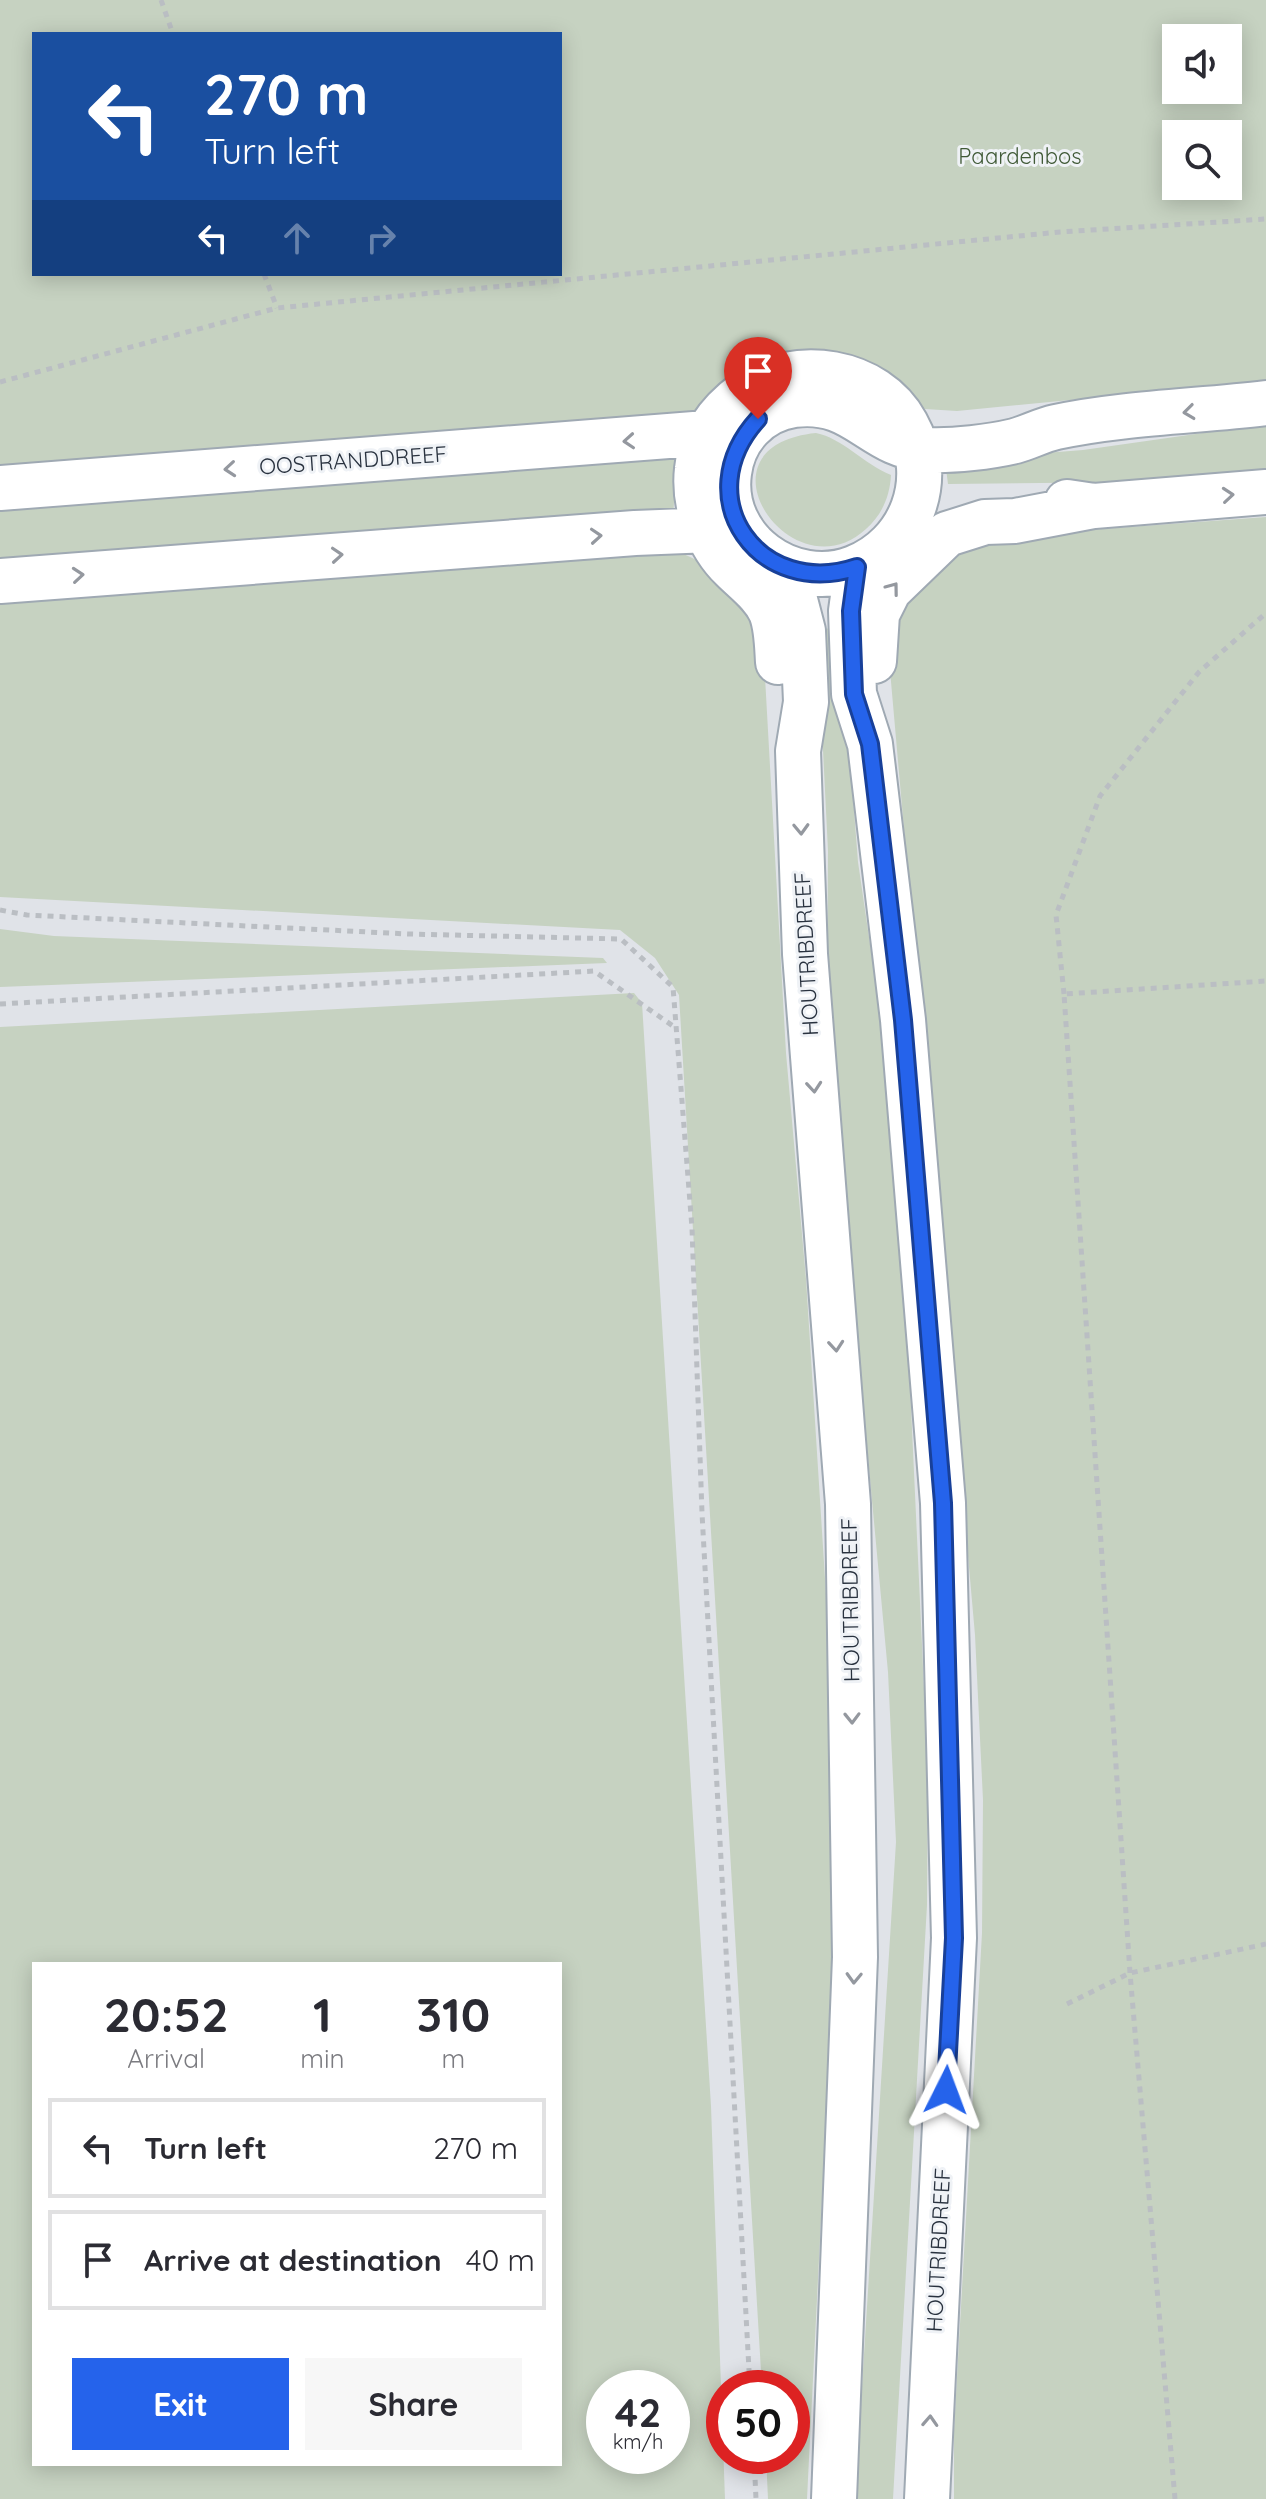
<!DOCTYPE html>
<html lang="en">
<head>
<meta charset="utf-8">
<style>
  :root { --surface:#fff; --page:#f7f7f7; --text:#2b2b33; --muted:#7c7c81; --line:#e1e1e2; --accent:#2563eb }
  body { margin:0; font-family:Quicksand,sans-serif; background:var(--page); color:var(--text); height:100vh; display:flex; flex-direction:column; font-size:30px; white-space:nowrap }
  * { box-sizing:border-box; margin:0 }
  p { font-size:26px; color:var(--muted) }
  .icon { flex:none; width:44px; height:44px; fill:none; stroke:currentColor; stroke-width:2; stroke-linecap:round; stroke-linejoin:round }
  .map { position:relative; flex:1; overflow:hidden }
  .side { position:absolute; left:32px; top:1962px; width:530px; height:504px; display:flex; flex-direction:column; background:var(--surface); border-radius:0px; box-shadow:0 4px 20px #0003 }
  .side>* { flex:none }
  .guide { position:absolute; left:32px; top:32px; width:530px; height:244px; border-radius:0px; box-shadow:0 4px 20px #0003; background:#1a4fa0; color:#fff; overflow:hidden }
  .buttons { position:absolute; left:1162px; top:24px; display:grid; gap:16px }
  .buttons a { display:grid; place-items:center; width:80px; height:80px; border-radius:0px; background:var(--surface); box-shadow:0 4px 20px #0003; font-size:40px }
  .speed { position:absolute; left:586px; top:2370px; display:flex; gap:16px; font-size:40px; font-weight:700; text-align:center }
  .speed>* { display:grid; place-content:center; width:104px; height:104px; border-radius:50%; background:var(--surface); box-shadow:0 4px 20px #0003; line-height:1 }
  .speed small { font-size:20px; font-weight:400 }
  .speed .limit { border:12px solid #d22; background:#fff; color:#111 }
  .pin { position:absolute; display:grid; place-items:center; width:68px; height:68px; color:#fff; margin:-82px -34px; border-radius:50% 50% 50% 0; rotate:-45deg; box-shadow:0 0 8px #0007 }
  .pin .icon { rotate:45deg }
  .me { position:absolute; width:88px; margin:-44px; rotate:3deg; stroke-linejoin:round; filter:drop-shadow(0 0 6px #0008) }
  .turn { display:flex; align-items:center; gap:28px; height:168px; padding:0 40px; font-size:36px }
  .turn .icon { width:104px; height:104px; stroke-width:2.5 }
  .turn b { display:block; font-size:56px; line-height:68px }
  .lanes { display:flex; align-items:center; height:76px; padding:0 40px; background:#0003; justify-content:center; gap:40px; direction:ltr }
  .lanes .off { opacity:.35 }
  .eta { display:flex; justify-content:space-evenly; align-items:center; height:136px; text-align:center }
  .eta b { font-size:48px; font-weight:800; line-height:56px }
  .button { display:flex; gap:16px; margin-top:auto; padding:16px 40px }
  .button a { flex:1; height:92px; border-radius:0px; background:var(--accent); color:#fff; font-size:32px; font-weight:800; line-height:92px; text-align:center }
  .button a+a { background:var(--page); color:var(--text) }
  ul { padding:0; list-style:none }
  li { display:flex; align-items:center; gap:24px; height:100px; margin:0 16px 12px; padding:0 24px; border:4px solid var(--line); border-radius:0px }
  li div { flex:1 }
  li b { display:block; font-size:30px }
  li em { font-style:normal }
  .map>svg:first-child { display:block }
  .green { fill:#c6d2c1; fill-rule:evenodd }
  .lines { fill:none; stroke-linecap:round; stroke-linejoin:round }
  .major-casing { stroke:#9fa9b3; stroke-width:48 }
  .path { stroke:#babec3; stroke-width:5; stroke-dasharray:6 6; stroke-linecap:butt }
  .major { stroke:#fff; stroke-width:44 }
  .oneway { stroke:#94989f }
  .route-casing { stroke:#184099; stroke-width:20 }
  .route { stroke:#2563eb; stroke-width:14 }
  .labels { text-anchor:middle; stroke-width:6; stroke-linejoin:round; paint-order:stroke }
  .park-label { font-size:22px; fill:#405a37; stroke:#eff2f6 }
  .street-label { font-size:22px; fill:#29323f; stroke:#eff2f6 }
</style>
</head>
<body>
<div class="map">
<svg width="1266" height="2499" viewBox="0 0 1266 2499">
  <rect width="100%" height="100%" fill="#e0e3e8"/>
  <path class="green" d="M 0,0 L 1266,0 L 1266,381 L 957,411 L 925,409 L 904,398 L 684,421 L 0,476 ZM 34,34 L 560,34 L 560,274 L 34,274 ZM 1176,38 L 1228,38 L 1228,90 L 1176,90 ZM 1176,134 L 1228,134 L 1228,186 L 1176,186 Z
    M 1266,424 L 1266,473 L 1142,482 L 948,484 L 945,461 L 1083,450 Z
    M 816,433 C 842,438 864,464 891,475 C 890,496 882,515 866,529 C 792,597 688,446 816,433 Z
    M 677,452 L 673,519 L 0,572 L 0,500 Z
    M 1266,517 L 1266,2499 L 954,2499 L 954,2431 L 982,1933 L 983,1800 L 975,1635 L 889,659 L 902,604 L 936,562 L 993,537 Z
    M 659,545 C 721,565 734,585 763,641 L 786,1053 L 806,1279 L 832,1689 L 838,1879 L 807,2499 L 768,2499 L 766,2456 L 792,2456 L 792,2388 L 762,2388 L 679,995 L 655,958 L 620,930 L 0,897 L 0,594 Z
    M 840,628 L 858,862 L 889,1074 L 909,1364 L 928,1775 L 927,1905 L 893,2499 L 855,2499 L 896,1842 L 888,1672 L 827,1018 L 828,851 L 817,629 Z
    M 0,929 L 54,936 L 603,958 L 607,963 L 0,987 Z
    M 634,993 L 642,1003 L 711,2106 L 725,2499 L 0,2499 L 0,1027 ZM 560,1964 L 560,2464 L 34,2464 L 34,1964 ZM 604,2388 L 672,2388 L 672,2456 L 604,2456 Z"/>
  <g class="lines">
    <g class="major-casing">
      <path id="major" d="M 0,488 L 707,433
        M 1067,502 L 1094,506 L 1266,492
        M 857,567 L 851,611 L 854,694 L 870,744 L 903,1020 L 943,1503 L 954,1938 L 927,2499
        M 787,569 L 803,631 L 806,702 L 798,751 L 805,954 L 848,1504 L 855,1957 L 834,2499
        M 0,581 L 635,533 L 736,529
        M 874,661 L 877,614 L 889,590 L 947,534 L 985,522 L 1015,521 L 1094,506
        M 778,662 C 777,646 777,627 771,612 C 763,594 746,582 733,569 C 707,544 693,504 697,469 C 700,436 720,411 746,392 C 795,357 876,369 906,424 C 937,479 911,546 854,568 C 791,592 720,540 729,473 C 733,438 759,410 794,405 C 857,397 870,446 928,450 C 954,451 990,447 1015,441 C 1029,437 1042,430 1056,427 C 1120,413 1200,411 1266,403"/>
    </g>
    <path class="path" d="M 161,0 L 173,34
      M 264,274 L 277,308
      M 0,382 L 277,308 L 1060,232 L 1266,219
      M 0,910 L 27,915 L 408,934 L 621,939 L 673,987 L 692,1228 L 702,1513 L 750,2388
      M 1064,994 L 1056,915 L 1100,796 L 1199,672 L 1266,613
      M 0,1004 L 594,971 L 673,1026
      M 1067,2004 L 1130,1973 L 1266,1944
      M 754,2456 L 756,2499
      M 1175,2499 L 1130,1973 L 1064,994 L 1266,981"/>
    <use href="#major" class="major"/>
  </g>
  <defs><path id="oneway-chevron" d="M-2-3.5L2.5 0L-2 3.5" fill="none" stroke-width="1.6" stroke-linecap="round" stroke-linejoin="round" transform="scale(2)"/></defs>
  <g class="oneway">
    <use href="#oneway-chevron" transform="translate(1189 412) rotate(173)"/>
    <use href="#oneway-chevron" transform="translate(629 441) rotate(176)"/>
    <use href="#oneway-chevron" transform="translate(230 469) rotate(175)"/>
    <use href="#oneway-chevron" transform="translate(1228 495) rotate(-5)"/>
    <use href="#oneway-chevron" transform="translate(596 536) rotate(-4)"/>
    <use href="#oneway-chevron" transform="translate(337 555) rotate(-4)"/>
    <use href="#oneway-chevron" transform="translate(78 575) rotate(-5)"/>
    <use href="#oneway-chevron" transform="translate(893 588) rotate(-53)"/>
    <use href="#oneway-chevron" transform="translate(801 829) rotate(88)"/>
    <use href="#oneway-chevron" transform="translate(814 1087) rotate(85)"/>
    <use href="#oneway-chevron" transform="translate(836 1346) rotate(85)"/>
    <use href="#oneway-chevron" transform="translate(852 1718) rotate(89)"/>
    <use href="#oneway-chevron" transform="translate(854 1978) rotate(92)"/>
    <use href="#oneway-chevron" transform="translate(930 2421) rotate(-87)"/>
  </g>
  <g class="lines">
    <g class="route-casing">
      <path id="route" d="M 758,419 C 686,498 760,600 857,567 L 851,611 L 854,694 L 870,744 L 903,1020 L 943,1503 L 954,1938 L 946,2090"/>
    </g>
    <use href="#route" class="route"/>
  </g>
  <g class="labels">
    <g class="park-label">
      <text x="1020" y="164">Paardenbos</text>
    </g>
    <g class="street-label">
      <text transform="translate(353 460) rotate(-4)" y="8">OOSTRANDDREEF</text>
      <text transform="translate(806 954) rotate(-93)" y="8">HOUTRIBDREEF</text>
      <text transform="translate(850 1600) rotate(-91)" y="8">HOUTRIBDREEF</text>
      <text transform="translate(938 2250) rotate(-87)" y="8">HOUTRIBDREEF</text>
    </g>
  </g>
</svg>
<div class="buttons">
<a><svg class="icon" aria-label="sound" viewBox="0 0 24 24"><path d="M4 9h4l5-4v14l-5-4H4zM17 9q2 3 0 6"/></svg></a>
<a><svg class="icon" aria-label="search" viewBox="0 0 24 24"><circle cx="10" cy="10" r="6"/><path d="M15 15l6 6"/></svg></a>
</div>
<div class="speed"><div>42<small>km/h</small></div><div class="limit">50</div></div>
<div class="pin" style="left:758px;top:419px;background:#d93025"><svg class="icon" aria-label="arrive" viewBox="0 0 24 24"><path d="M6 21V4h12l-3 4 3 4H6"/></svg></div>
<svg class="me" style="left:946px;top:2090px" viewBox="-20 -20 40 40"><path d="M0-17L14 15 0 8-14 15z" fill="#2563eb" stroke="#fff" stroke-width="4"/></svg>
<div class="guide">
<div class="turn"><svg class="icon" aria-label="left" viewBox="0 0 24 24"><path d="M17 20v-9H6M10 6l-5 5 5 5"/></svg><div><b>270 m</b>Turn left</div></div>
<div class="lanes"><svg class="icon" aria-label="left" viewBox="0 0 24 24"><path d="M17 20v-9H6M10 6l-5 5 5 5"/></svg><svg class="icon off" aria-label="ahead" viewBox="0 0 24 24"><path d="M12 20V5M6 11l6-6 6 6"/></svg><svg class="icon off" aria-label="right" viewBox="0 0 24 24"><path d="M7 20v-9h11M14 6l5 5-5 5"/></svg></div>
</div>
<section class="side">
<div class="eta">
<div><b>20:52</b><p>Arrival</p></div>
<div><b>1</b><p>min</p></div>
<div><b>310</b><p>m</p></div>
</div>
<ul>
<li><svg class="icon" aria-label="left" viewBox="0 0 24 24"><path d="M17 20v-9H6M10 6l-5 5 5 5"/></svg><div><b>Turn left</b></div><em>270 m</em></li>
<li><svg class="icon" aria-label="arrive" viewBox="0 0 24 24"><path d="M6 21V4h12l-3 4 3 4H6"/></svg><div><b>Arrive at destination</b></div><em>40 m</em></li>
</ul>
<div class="button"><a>Exit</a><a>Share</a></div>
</section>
</div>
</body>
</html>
